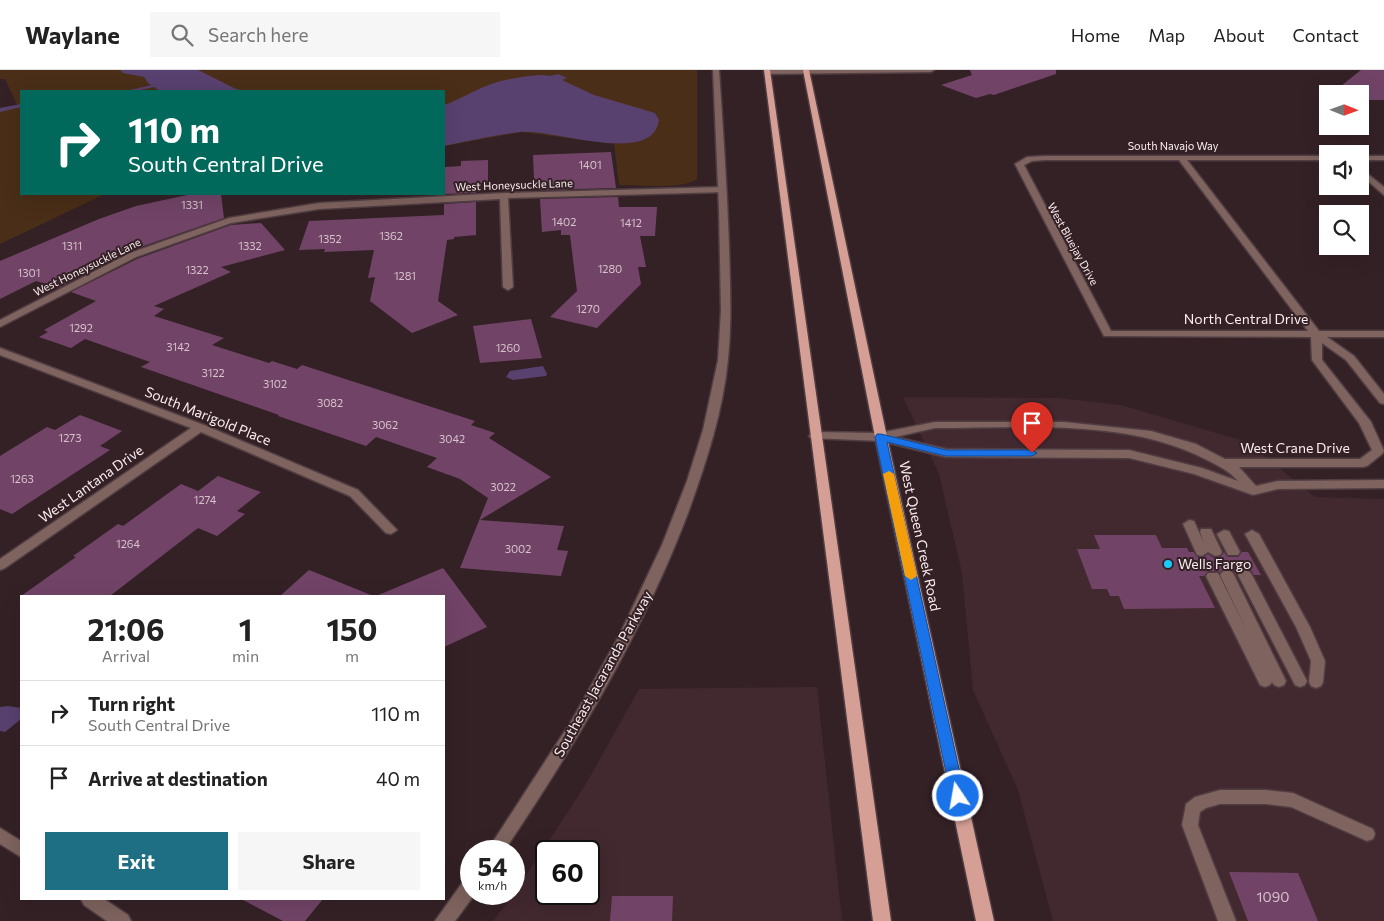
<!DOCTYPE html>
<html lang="en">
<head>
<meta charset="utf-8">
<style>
  :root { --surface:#fff; --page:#f6f6f6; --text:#222; --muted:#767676; --line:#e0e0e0; --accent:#1e6e84 }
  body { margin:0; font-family:Commissioner,sans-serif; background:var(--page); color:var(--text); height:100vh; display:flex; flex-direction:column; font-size:19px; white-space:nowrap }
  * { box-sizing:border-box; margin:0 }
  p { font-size:16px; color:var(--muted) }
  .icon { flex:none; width:28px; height:28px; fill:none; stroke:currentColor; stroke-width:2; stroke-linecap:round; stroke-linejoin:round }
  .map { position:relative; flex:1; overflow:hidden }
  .sheet { position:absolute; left:20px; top:525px; width:425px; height:305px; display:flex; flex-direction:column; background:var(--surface); border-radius:0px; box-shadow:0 5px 20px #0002 }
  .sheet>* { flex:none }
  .hud { position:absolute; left:20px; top:20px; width:425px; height:105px; border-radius:0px; box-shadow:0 5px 20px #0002; background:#00695c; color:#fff; overflow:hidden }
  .needle { width:32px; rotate:91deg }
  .tools { position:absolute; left:1319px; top:15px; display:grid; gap:10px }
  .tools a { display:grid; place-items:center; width:50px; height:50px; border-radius:0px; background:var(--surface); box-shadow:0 5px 20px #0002; font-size:25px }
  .speed { position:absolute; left:460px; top:770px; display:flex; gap:10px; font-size:25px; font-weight:700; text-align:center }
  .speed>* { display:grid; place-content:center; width:65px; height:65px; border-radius:50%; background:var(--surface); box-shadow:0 5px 20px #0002; line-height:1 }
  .speed small { font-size:12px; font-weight:400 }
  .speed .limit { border:2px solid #111; border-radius:8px; background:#fff; color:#111 }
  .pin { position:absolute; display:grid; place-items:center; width:42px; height:42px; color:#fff; margin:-51px -21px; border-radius:50% 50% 50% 0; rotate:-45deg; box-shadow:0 0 5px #0007 }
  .pin .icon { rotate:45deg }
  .me { position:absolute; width:55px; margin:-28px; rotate:348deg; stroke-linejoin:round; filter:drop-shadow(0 0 4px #0008) }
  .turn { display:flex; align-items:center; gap:18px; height:105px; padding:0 25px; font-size:22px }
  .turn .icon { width:65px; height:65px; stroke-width:2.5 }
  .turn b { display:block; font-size:35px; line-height:42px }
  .eta { display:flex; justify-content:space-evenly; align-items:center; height:85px; text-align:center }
  .eta b { font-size:30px; font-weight:700; line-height:35px }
  .primary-button { display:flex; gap:10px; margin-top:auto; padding:10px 25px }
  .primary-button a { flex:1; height:58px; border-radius:0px; background:var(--accent); color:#fff; font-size:20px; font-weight:700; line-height:58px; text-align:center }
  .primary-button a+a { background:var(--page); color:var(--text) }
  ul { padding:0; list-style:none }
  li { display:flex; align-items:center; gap:15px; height:65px; padding:0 25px; border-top:1px solid var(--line) }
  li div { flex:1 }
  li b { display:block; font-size:19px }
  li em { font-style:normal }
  header { display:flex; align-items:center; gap:30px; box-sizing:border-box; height:70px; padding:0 25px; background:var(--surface); border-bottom:1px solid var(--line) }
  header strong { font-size:24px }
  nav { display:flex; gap:28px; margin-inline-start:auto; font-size:18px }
  .search { width:350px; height:45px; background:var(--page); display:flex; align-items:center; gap:12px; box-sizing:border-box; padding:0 18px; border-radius:0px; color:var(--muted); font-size:19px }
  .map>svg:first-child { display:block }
  .built { fill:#42292f; fill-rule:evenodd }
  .green { fill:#4a2e17 }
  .water { fill:#59416f }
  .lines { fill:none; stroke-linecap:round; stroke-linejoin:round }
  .stream { fill:#59416f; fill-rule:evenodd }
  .building { fill:#714467 }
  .service-casing { stroke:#503d42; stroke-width:3 }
  .minor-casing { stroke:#503d42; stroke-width:3 }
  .tertiary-casing { stroke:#503d42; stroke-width:3 }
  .primary-casing { stroke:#503d42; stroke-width:3 }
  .service { fill:#7e635e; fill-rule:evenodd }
  .minor { fill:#7e635e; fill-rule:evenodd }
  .tertiary { fill:#7e635e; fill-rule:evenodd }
  .primary { fill:#d69f95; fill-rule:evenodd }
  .route { fill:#1a73e8; stroke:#114b97 }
  .slow { fill:#f59e0b }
  .poi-dot { fill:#18cafc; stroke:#342126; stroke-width:2 }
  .labels { text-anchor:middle; stroke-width:4; stroke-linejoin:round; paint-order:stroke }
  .far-street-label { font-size:11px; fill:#f9ebee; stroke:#342126 }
  .number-label { font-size:11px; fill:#d7c1cc }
  .street-label { font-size:14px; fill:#f9ebee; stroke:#342126 }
  .poi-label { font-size:14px; fill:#f9ebee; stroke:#342126; text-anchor:start }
  .near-number-label { font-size:14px; fill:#d7c1cc }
</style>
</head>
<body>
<header>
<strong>Waylane</strong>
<div class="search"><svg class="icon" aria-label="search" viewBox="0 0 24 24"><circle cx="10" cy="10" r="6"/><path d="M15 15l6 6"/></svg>Search here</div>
<nav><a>Home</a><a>Map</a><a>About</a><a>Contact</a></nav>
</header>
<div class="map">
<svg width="1384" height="851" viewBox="0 0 1384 851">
  <rect width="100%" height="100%" fill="#342126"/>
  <path class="built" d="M 903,327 L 1057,328 L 1121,335 L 1247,372 L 1315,427 L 1384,429 L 1384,851 L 1053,851 L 1018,720 L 973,620 L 962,503 L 939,404 Z
    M 817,617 L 842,851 L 493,851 L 514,824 L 586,714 L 639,619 ZM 546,781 L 589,781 L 589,824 L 546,824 Z"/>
  <path class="green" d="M 0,0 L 697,0 L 697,109 C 682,120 639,115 619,115 L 614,74 L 522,62 L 444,76 L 444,21 L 21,21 L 21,124 L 105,124 L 0,174 L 0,38 L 17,35 L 5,9 L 0,9 Z"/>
  <path class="water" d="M 120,0 L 198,0 L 236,19 L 248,21 L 160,21 L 148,13 L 144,7 L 123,3 Z
    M 558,4 L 567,8 L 562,10 L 594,25 L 655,43 L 659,50 C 658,54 657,58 655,61 C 635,90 551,59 520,62 C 495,65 469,71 444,76 L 444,35 C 464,28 480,16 501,11 C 513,8 526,6 539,5 C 546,5 551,7 558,4 Z
    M 543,296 L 547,304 L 546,306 L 513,310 L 506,307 L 510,301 Z
    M 8,636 L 21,638 L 21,649 L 5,662 L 0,661 L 0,637 Z"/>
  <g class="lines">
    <path class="stream" d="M 152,15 L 154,15 L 154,17 L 135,21 L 126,21 Z
      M 21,34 L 21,37 L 0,42 L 0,38 Z"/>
  </g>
  <path class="building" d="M 970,0 L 1056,0 L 1056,4 L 994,25 L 990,24 L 976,28 L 941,15 L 972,5 Z
    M 1361,0 L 1384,0 L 1384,30 L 1360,30 L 1360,24 L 1331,24 Z
    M 611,82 L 616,118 L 539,120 L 538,109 L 534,110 L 533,85 Z
    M 488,90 L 488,113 L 476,113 L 476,123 L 444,124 L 444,97 L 461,96 L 461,91 Z
    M 192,124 L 221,124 L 224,148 L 129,181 L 58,218 L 36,211 L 0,229 L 0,191 L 99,149 L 136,136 Z
    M 618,127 L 619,137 L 657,137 L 655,166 L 640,166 L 646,197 L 638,197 L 641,214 L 597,258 L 550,247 L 577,221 L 570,165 L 561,165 L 561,160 L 542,162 L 540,129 Z
    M 476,132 L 476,165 L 454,167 L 454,169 L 447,170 L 438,231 L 458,245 L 412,263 L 370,231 L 375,207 L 368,208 L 374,180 L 324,182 L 325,179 L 299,180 L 309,151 L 444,145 L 444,134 Z
    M 261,153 L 285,180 L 221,197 L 231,202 L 154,236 L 164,239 L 154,246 L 224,268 L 212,275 L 269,293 L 272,291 L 297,299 L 302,295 L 475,351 L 471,355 L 495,363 L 489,368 L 551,407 L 480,450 L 564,456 L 557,480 L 568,481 L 561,506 L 460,498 L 488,428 L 460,409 L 427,397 L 437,388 L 376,367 L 366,376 L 278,346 L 279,345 L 141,297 L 150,292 L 85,269 L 71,278 L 39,267 L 48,262 L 44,260 L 96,231 L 71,222 L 137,189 L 231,155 Z
    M 531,249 L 542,288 L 480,293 L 473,256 Z
    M 80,345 L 122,361 L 100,376 L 110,380 L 12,444 L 0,439 L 0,386 L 47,357 L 55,360 Z
    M 218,406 L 261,422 L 237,441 L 245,444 L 217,466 L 198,458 L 110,526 L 21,526 L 76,487 L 73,486 L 118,454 L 123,456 L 181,414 L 198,421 Z
    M 1094,465 L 1156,465 L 1162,478 L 1187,478 L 1189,482 L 1194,482 L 1197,487 L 1202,488 L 1208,484 L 1214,488 L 1220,487 L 1224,482 L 1228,487 L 1238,487 L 1242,482 L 1248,482 L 1261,505 L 1254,505 L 1251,500 L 1244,498 L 1238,501 L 1236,505 L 1233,500 L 1226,498 L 1220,502 L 1208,501 L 1204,506 L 1199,506 L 1215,538 L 1124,539 L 1119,526 L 1110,526 L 1107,519 L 1092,519 L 1077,479 L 1100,479 Z
    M 443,498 L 487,557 L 444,577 L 444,526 L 376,526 Z
    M 309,500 L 371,525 L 371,526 L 280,526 Z
    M 1229,802 L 1298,803 L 1318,851 L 1248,851 Z
    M 612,826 L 673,826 L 672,851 L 610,851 Z
    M 241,829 L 323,829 L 305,851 L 283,851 Z"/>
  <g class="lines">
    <g class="service-casing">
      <path id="service" d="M 1189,450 L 1194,451 L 1204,473 L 1200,462 L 1201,459 L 1211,459 L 1222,482 L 1220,485 L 1215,486 L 1208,482 L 1202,486 L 1197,485 L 1183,454 Z
        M 1224,460 L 1229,461 L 1240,482 L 1238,485 L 1228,485 L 1217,464 Z
        M 1252,460 L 1259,464 L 1310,557 L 1325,591 L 1323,612 L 1321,616 L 1316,618 L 1311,616 L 1309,612 L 1311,591 L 1296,557 L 1245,464 Z
        M 1227,500 L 1232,502 L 1234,505 L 1286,611 L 1284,615 L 1279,617 L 1274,615 L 1272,612 L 1270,615 L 1265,617 L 1260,615 L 1258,611 L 1206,506 L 1208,503 L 1218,503 L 1246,559 L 1220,505 L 1222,502 Z
        M 1245,500 L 1250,502 L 1252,505 L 1307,611 L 1305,615 L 1300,617 L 1295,615 L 1293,611 L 1238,505 L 1240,502 Z
        M 1220,720 L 1266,720 L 1293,723 L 1373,759 L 1375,764 L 1373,769 L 1367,771 L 1291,737 L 1266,734 L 1220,734 L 1206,738 L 1200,742 L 1198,755 L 1236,851 L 1218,851 L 1182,755 L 1186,734 L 1195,727 Z"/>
    </g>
    <g class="minor-casing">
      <path id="minor" d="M 767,0 L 934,0 L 931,2 L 767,4 L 764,2 Z
        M 1045,86 L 1328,86 L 1328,90 L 1187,90 L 1319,261 L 1384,261 L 1384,267 L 1327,267 L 1354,286 L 1384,324 L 1384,334 L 1380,333 L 1346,290 L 1322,273 L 1322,290 L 1371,352 L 1384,381 L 1382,384 L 1367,396 L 1363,397 L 1239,397 L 1256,416 L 1278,411 L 1384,410 L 1384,418 L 1278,419 L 1253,425 L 1194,404 L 1129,388 L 946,387 L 881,371 L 811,368 L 809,366 L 815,362 L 879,363 L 935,352 L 1064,352 L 1151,361 L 1196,374 L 1225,389 L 1360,389 L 1372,380 L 1359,353 L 1312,290 L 1311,267 L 1104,266 L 1015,94 L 1027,87 ZM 1045,90 L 1179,90 L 1308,261 L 1111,261 L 1024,95 L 1032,91 ZM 935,358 C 1022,358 1128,348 1207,390 C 1219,396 1229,401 1238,411 L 1202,398 L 1129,380 L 946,379 L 895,367 Z
        M 1360,86 L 1384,86 L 1384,90 L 1360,90 Z
        M 1360,98 L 1384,117 L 1384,125 L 1360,104 Z
        M 722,117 L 725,118 L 725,122 L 508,128 L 513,217 L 508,220 L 503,217 L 500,129 L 319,139 L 231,153 L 136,187 L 0,257 L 0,250 L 130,183 L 229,148 L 319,133 L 504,123 Z
        M 0,278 L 204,355 L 358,420 L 397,460 L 391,464 L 386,463 L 350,426 L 201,362 L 5,498 L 0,500 L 0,489 L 191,358 L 0,285 Z
        M 0,758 L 21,771 L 21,787 L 0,774 Z
        M 81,829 L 104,829 L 128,845 L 131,851 L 107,851 L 84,835 Z"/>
    </g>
    <g class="tertiary-casing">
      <path id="tertiary" d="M 713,0 L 719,0 C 723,59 727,117 729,176 C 730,214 732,251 728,289 C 723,342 706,393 688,443 C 642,564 576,674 504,781 L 487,781 L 572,650 L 619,566 L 662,475 L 687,411 L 703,360 L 718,290 L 721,241 L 719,140 Z
        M 471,807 L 471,824 L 475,824 L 455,851 L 435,851 L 465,809 Z"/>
    </g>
    <g class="primary-casing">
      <path id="primary" d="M 764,0 L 770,0 L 891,851 L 873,851 Z
        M 803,0 L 809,0 L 887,367 L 994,851 L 976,851 L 875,367 Z"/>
    </g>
    <use href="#service" class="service"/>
    <use href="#minor" class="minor"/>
    <use href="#tertiary" class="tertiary"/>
    <use href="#primary" class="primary"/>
  </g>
  <path class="route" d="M 877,364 L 881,364 L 946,380 L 1032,380 L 1037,383 L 1032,386 L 946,386 L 887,372 L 965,726 L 963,731 L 958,733 L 953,731 L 951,726 L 875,367 Z"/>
  <path class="slow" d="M 889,401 L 894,404 L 917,506 L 911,510 L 905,506 L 883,404 Z"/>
  <circle class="poi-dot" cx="1168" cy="494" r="5"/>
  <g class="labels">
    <g class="far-street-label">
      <text x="1173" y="80">South Navajo Way</text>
      <text transform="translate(514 115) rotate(-2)" y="4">West Honeysuckle Lane</text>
      <text transform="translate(1073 174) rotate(61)" y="4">West Bluejay Drive</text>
      <text transform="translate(87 197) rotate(-26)" y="4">West Honeysuckle Lane</text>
    </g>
    <g class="number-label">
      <text x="590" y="99">1401</text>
      <text x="192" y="139">1331</text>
      <text x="564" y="156">1402</text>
      <text x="631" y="157">1412</text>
      <text x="391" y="170">1362</text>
      <text x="330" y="173">1352</text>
      <text x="72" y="180">1311</text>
      <text x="250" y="180">1332</text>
      <text x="610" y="203">1280</text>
      <text x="197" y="204">1322</text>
      <text x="29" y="207">1301</text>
      <text x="405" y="210">1281</text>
      <text x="588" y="243">1270</text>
      <text x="81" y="262">1292</text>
      <text x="178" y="281">3142</text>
      <text x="508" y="282">1260</text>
      <text x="213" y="307">3122</text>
      <text x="275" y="318">3102</text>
      <text x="330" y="337">3082</text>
      <text x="385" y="359">3062</text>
      <text x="70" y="372">1273</text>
      <text x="452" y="373">3042</text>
      <text x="22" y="413">1263</text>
      <text x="503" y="421">3022</text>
      <text x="205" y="434">1274</text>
      <text x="128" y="478">1264</text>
      <text x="518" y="483">3002</text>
    </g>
    <g class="street-label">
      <text x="1246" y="254">North Central Drive</text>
      <text transform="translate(208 346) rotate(22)" y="5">South Marigold Place</text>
      <text x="1295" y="383">West Crane Drive</text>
      <text transform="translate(91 414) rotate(-35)" y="5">West Lantana Drive</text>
      <text transform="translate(920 466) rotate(78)" y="5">West Queen Creek Road</text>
      <text transform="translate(603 604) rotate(-61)" y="5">Southeast Jacaranda Parkway</text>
    </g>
    <g class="poi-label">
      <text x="1178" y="499">Wells Fargo</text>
    </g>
    <g class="near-number-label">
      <text x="1273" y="832">1090</text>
    </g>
  </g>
</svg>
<div class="tools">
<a><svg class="needle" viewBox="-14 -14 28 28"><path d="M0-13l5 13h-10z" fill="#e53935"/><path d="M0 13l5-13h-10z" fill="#767676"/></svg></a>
<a><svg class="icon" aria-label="sound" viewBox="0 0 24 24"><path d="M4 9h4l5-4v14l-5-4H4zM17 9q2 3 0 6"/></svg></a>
<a><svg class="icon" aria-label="search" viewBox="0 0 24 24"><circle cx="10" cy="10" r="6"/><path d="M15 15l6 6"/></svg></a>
</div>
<div class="speed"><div>54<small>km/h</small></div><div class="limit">60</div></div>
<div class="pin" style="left:1032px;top:383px;background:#d93025"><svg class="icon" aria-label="arrive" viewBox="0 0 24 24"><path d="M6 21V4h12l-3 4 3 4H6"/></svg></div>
<svg class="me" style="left:958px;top:726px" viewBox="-20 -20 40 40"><circle r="17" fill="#1a73e8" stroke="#fff" stroke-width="3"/><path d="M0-11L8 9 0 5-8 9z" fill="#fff"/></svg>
<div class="hud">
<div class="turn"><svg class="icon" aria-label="right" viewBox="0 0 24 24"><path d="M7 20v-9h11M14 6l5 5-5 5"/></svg><div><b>110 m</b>South Central Drive</div></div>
</div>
<section class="sheet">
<div class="eta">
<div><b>21:06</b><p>Arrival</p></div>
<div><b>1</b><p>min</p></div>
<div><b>150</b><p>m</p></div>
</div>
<ul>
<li><svg class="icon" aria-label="right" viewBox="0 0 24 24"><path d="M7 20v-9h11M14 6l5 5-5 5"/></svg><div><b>Turn right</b><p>South Central Drive</p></div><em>110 m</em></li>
<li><svg class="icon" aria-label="arrive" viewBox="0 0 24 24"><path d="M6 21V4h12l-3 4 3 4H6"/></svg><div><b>Arrive at destination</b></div><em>40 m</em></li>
</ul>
<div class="primary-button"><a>Exit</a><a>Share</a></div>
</section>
</div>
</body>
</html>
